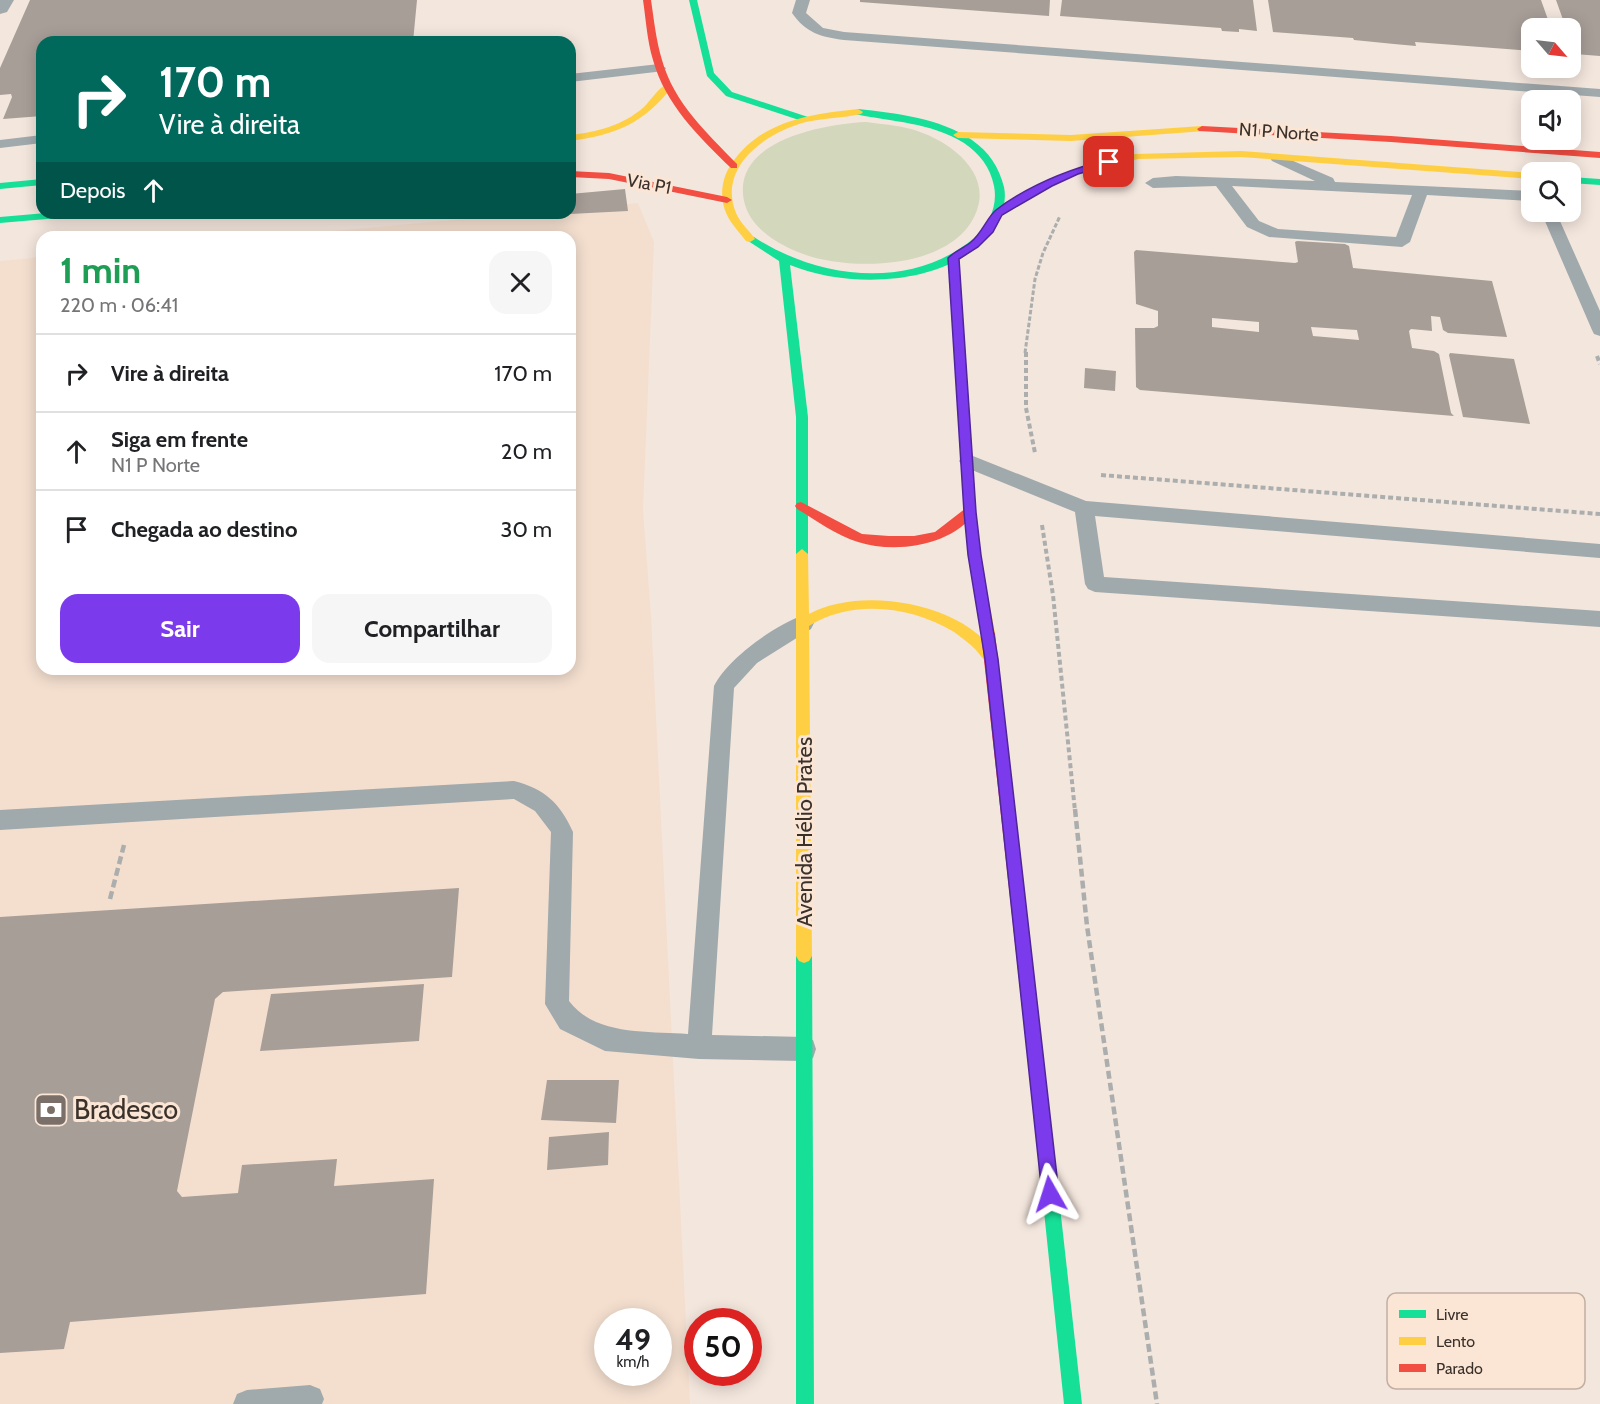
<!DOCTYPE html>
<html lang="pt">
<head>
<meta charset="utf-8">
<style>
  :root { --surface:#fff; --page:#f6f6f6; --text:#202124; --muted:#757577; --line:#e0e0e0; --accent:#7c3aed }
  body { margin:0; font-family:Cabin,sans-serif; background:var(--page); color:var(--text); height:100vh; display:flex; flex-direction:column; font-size:22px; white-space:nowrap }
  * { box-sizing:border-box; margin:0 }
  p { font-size:20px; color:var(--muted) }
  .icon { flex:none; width:33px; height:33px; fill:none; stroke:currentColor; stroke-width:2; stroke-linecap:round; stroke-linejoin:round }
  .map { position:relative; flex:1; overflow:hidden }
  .details { position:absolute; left:36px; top:231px; width:540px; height:444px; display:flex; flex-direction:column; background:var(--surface); border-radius:18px; box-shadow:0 3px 15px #0003 }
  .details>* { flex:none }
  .guide { position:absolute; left:36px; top:36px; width:540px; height:183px; border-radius:18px; box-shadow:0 3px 15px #0003; background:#00695c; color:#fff; overflow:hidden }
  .needle { width:39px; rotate:118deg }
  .buttons { position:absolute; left:1521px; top:18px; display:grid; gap:12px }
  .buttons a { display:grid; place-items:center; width:60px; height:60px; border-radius:12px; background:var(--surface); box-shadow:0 3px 15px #0003; font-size:30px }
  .speed { position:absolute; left:594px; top:1308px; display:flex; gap:12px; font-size:30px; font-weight:700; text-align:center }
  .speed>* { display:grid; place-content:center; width:78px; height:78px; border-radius:50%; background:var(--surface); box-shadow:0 3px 15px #0003; line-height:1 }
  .speed small { font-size:15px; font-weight:400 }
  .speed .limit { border:9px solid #d22; background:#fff; color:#111 }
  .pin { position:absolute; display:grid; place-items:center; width:51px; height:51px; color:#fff; margin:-26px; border-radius:12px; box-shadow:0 3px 9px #0006 }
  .me { position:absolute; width:66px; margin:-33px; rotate:354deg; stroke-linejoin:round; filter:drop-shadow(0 0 4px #0008) }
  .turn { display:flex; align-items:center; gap:21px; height:126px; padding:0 24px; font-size:27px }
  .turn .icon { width:78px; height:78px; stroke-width:2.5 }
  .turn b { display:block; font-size:42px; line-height:51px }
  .then { display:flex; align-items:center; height:57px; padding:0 24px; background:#0003; gap:12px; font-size:22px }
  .round { display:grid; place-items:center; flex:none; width:63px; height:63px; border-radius:18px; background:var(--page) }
  .summary { display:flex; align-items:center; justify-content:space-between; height:102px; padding:0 24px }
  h1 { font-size:36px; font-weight:700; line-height:45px; color:#1e9e55 }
  .primary-button { display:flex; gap:12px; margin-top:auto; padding:12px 24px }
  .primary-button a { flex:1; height:69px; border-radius:18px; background:var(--accent); color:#fff; font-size:24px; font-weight:700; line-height:69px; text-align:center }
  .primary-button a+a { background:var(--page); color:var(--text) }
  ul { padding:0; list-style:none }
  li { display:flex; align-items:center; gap:18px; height:78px; padding:0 24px; border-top:2px solid var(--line) }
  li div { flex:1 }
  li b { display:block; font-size:22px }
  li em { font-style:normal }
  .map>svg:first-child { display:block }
  .built { fill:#f4dfcf; fill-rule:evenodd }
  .green { fill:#d3d7bb }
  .building { fill:#a89e98; fill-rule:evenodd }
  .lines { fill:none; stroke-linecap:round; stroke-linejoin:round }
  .path-far2 { stroke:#acaeae; stroke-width:3; stroke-dasharray:4.5 2; stroke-linecap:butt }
  .path-far1 { stroke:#acaeae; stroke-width:4; stroke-dasharray:5 3; stroke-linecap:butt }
  .path { stroke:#acaeae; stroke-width:4.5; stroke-dasharray:8 4; stroke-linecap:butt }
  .lane { fill:#a0a9ac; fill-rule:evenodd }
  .street { fill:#a0a9ac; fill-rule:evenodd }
  .fast { fill:#16e098; fill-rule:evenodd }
  .slow { fill:#ffcf43; fill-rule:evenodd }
  .jam { fill:#f24e42; fill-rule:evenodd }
  .route { fill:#7c3aed; stroke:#51269a; stroke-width:1.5 }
  .labels { text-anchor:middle; stroke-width:6; stroke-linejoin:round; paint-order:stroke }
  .far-street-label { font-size:18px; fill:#3a312b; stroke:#fbe5d5 }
  .street-label { font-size:22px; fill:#3a312b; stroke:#fbe5d5 }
  .near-poi-label { font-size:27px; fill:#3a312b; stroke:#fbe5d5; text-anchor:start }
  .key { fill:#fbe5d5; stroke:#c1afa2; stroke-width:1.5 }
  .key-label { font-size:16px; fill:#3a312b }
</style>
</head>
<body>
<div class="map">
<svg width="1600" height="1404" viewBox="0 0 1600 1404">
  <rect width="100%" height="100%" fill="#f3e6dd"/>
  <path class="built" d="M 638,203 L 654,242 L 643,510 L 651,616 L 690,1404 L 0,1404 L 0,261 L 42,257 L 42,669 L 570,669 L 570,237 L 265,237 L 532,213 L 570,213 L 570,210 ZM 608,1322 L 658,1322 L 658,1372 L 608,1372 Z"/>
  <path class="green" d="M 866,122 C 881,124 896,125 911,129 C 947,139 995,172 975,215 C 950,271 845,272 798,252 C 774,242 750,227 744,201 C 731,140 825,124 866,122 Z"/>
  <path class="building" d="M 30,0 L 417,0 L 413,42 L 42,42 L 42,116 L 3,119 L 12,97 L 11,94 L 0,95 L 0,68 Z
    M 860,0 L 1050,0 L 1049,16 L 860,2 Z
    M 1062,0 L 1253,0 L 1257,31 L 1239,29 L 1239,32 L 1222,31 L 1221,28 L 1060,16 Z
    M 1268,0 L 1541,0 L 1551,28 L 1532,28 L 1532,51 L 1415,42 L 1416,46 L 1394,44 L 1354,40 L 1353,38 L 1273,32 Z
    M 1556,0 L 1600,0 L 1600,56 L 1575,54 L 1570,41 L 1570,28 L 1566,28 Z
    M 625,189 L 628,211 L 570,214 L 570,194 Z
    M 1297,241 L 1345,244 L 1349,246 L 1353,268 L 1492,281 L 1507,337 L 1448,333 L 1443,330 L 1440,317 L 1431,316 L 1432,331 L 1411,329 L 1409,331 L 1412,348 L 1434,351 L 1439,354 L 1451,413 L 1454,416 L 1140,390 L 1136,387 L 1135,328 L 1154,328 L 1158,326 L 1158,311 L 1136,304 L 1134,252 L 1136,250 L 1295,263 L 1298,262 L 1295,242 ZM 1212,318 L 1259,322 L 1259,332 L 1212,327 ZM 1311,327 L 1357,330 L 1359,340 L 1313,336 Z
    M 1450,353 L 1514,359 L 1530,424 L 1463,417 L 1449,355 Z
    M 1085,368 L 1116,371 L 1115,391 L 1084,388 Z
    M 459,888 L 452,977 L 223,992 L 215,999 L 177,1191 L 182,1197 L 238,1193 L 242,1165 L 337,1159 L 334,1186 L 434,1179 L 426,1294 L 70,1322 L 64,1349 L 0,1353 L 0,917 Z
    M 424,984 L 419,1041 L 260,1051 L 271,994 Z
    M 547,1080 L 619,1080 L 616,1123 L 541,1120 Z
    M 609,1132 L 608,1165 L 547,1170 L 549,1137 Z"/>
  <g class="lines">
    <path class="path-far2" d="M 1025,353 L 1035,279 L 1043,253 L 1060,216"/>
    <path class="path-far1" d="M 1026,352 L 1026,408 L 1035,453
      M 1597,356 L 1600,364
      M 1101,475 L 1600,514
      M 1042,525 L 1053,595 L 1075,811"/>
    <path class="path" d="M 1075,809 L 1087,926 L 1157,1404
      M 110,899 L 124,845"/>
    <path class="lane" d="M 796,0 L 810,0 L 806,13 L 823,28 L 844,32 L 1600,89 L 1600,97 L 844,40 C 821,37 806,33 792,13 Z
      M 659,64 L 666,68 L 664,71 L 570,82 L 570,74 Z
      M 42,135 L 42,143 L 0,148 L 0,140 Z
      M 1277,154 L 1333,178 L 1335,182 L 1532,191 L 1532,201 L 1427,195 L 1410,242 L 1402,247 L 1269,237 L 1247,227 L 1216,186 L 1153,188 L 1145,183 L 1153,178 L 1176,176 L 1315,181 L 1272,161 L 1270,158 ZM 1232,186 L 1412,195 L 1396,237 L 1278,229 L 1259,221 Z
      M 1541,212 L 1556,212 L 1600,311 L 1600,336 L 1594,334 L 1592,330 Z
      M 968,454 L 1086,501 L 1600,544 L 1600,558 L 1095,516 L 1104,577 L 1600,611 L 1600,627 L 1095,592 L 1088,589 L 1085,584 L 1075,512 L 962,466 L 959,461 L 962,456 Z
      M 804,615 L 811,617 L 814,623 L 811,629 L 757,663 L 734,688 L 712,1035 L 804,1037 L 813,1040 L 816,1049 L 813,1058 L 804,1061 L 699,1059 L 605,1051 L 560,1029 L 545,1004 L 551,832 L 535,811 L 514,799 L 0,830 L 0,810 L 514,781 C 545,789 560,803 573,832 L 569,1001 C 595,1036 648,1031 688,1034 L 714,686 C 728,658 775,625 804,615 Z
      M 310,1385 L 320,1389 L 324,1399 L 322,1404 L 233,1404 L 237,1394 L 247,1390 Z"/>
    <path class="street" d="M 0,0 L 14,0 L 7,12 L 0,14 Z"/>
    <path class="fast" d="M 689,0 L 697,0 L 714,73 L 732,92 L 808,117 L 808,121 L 802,121 L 726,96 L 707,76 Z
      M 858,109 C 895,113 940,118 972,140 C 989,152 999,167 1004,187 C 1008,206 998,228 984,240 C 978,245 973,251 966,255 C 919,286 841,286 790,265 L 808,417 L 808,554 L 802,559 L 796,554 L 796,417 L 779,261 L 745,239 L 750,236 L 754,237 C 818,279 911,291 974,238 C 989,225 998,206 994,186 C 990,167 980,154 964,143 C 930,122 892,122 855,114 L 853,112 Z
      M 1570,177 L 1600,179 L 1600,185 L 1570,183 Z
      M 42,179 L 42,185 L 0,189 L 0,183 Z
      M 46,213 L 87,213 L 82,216 L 0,223 L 0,217 Z
      M 804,949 L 809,951 L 812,956 L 814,1404 L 796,1404 L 796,956 L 799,951 Z
      M 1045,1136 L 1051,1138 L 1053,1144 L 1082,1404 L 1064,1404 L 1037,1144 L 1039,1138 Z"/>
    <path class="slow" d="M 667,84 L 672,87 C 643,124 615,135 570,141 L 570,135 C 597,132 622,126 644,107 C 651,100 658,88 667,84 Z
      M 858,109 L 863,112 L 861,114 C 843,118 824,118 806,122 C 767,132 717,166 736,213 C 740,223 749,230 755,239 L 750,242 L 746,241 C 740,233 732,225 727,215 C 719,199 721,178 732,163 C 761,121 810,114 858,109 Z
      M 1202,126 L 1207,129 L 1205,131 L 1071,141 L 958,138 L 953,135 L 958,132 L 1071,135 Z
      M 1241,151 L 1532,173 L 1532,179 L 1241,157 L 1138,159 L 1078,174 L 1052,185 L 1002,215 L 998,216 L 993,213 L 1046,181 L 1072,170 L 1135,154 Z
      M 954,255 L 959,258 L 976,511 L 980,555 L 995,633 L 988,638 L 981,633 L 968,555 L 964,511 L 949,258 Z
      M 802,549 L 808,554 L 809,614 C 862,585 968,603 999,659 L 997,663 C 993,664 992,665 988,663 C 983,660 979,653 975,649 C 969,643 961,637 954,632 C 911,606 852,599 809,626 L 812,956 L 809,961 L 804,963 L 799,961 L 796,956 L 796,554 Z"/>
    <path class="jam" d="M 643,0 L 651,0 C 654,20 656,40 662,60 C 674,103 707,133 737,164 L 737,168 L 731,168 C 699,137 665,104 653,60 C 647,40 646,20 643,0 Z
      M 1202,126 L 1391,136 L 1600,152 L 1600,158 L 1391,142 L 1199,131 L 1197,129 Z
      M 570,171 L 609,173 L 727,197 L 732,200 L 727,203 L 609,179 L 570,177 Z
      M 801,502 L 862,534 L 889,536 L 914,536 L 935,532 L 966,508 L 970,507 L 976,511 C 953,546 896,554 858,542 C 837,536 816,520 797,509 L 795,506 L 797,503 Z
      M 988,628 L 995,633 L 1053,1144 L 1051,1150 L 1045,1152 L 1039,1150 L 1037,1144 L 981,633 Z"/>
  </g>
  <path class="route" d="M 1109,159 L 1114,162 L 1113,164 L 1078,174 L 1052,186 L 1002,215 L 993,232 L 978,247 L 959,259 L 976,512 L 981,555 L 998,659 L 1059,1194 L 1056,1201 L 1050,1203 L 1044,1201 L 1042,1194 L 985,659 L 968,555 L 964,512 L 948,258 C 955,251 964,248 971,242 C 982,233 988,216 996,210 C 1029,185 1070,169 1109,159 Z"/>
  <defs>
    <g id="bank-square" transform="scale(1.725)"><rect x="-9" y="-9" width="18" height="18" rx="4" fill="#7b7069" stroke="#fbe5d5"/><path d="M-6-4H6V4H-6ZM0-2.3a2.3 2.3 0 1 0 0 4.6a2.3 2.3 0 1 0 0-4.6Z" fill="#fff"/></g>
  </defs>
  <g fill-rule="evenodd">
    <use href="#bank-square" x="51" y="1110"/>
  </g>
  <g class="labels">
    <g class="far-street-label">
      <text transform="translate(1279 132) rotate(4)" y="6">N1 P Norte</text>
      <text transform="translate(649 184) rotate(11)" y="6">Via P1</text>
    </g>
    <g class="street-label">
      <text transform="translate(804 832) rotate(-90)" y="8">Avenida Hélio Prates</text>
    </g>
    <g class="near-poi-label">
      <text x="74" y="1119">Bradesco</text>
    </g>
  </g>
  <rect x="1387" y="1293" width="198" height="96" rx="9" class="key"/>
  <rect x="1399" y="1310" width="27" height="8" fill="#16e098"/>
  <rect x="1399" y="1337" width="27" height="8" fill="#ffcf43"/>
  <rect x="1399" y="1364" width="27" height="8" fill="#f24e42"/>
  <g class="key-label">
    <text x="1436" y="1320">Livre</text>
    <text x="1436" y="1347">Lento</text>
    <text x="1436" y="1374">Parado</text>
  </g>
</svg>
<div class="buttons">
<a><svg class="needle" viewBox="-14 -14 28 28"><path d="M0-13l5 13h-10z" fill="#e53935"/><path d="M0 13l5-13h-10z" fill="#757577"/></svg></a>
<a><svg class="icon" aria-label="sound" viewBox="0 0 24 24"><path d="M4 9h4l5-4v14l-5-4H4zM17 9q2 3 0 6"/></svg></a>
<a><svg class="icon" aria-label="search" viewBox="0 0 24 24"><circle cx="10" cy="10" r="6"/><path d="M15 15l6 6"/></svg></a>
</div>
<div class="speed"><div>49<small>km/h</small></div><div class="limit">50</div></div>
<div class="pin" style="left:1109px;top:162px;background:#d93025"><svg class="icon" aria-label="arrive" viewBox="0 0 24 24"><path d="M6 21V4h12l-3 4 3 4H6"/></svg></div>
<svg class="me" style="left:1050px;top:1194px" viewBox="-20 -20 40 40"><path d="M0-17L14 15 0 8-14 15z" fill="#7c3aed" stroke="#fff" stroke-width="4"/></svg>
<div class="guide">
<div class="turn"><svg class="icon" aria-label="right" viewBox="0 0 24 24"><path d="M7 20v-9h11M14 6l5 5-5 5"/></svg><div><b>170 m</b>Vire à direita</div></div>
<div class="then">Depois<svg class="icon" aria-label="ahead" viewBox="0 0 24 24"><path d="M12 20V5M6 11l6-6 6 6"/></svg></div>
</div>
<section class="details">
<div class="summary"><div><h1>1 min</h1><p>220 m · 06:41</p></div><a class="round"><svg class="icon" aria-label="close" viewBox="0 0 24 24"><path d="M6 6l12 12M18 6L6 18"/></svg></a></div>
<ul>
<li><svg class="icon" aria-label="right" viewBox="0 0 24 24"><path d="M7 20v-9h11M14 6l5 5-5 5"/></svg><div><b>Vire à direita</b></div><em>170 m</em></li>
<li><svg class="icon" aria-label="ahead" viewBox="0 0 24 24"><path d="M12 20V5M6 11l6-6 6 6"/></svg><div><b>Siga em frente</b><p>N1 P Norte</p></div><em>20 m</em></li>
<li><svg class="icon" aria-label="arrive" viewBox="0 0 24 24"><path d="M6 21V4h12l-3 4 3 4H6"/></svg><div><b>Chegada ao destino</b></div><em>30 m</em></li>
</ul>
<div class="primary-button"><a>Sair</a><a>Compartilhar</a></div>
</section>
</div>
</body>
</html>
